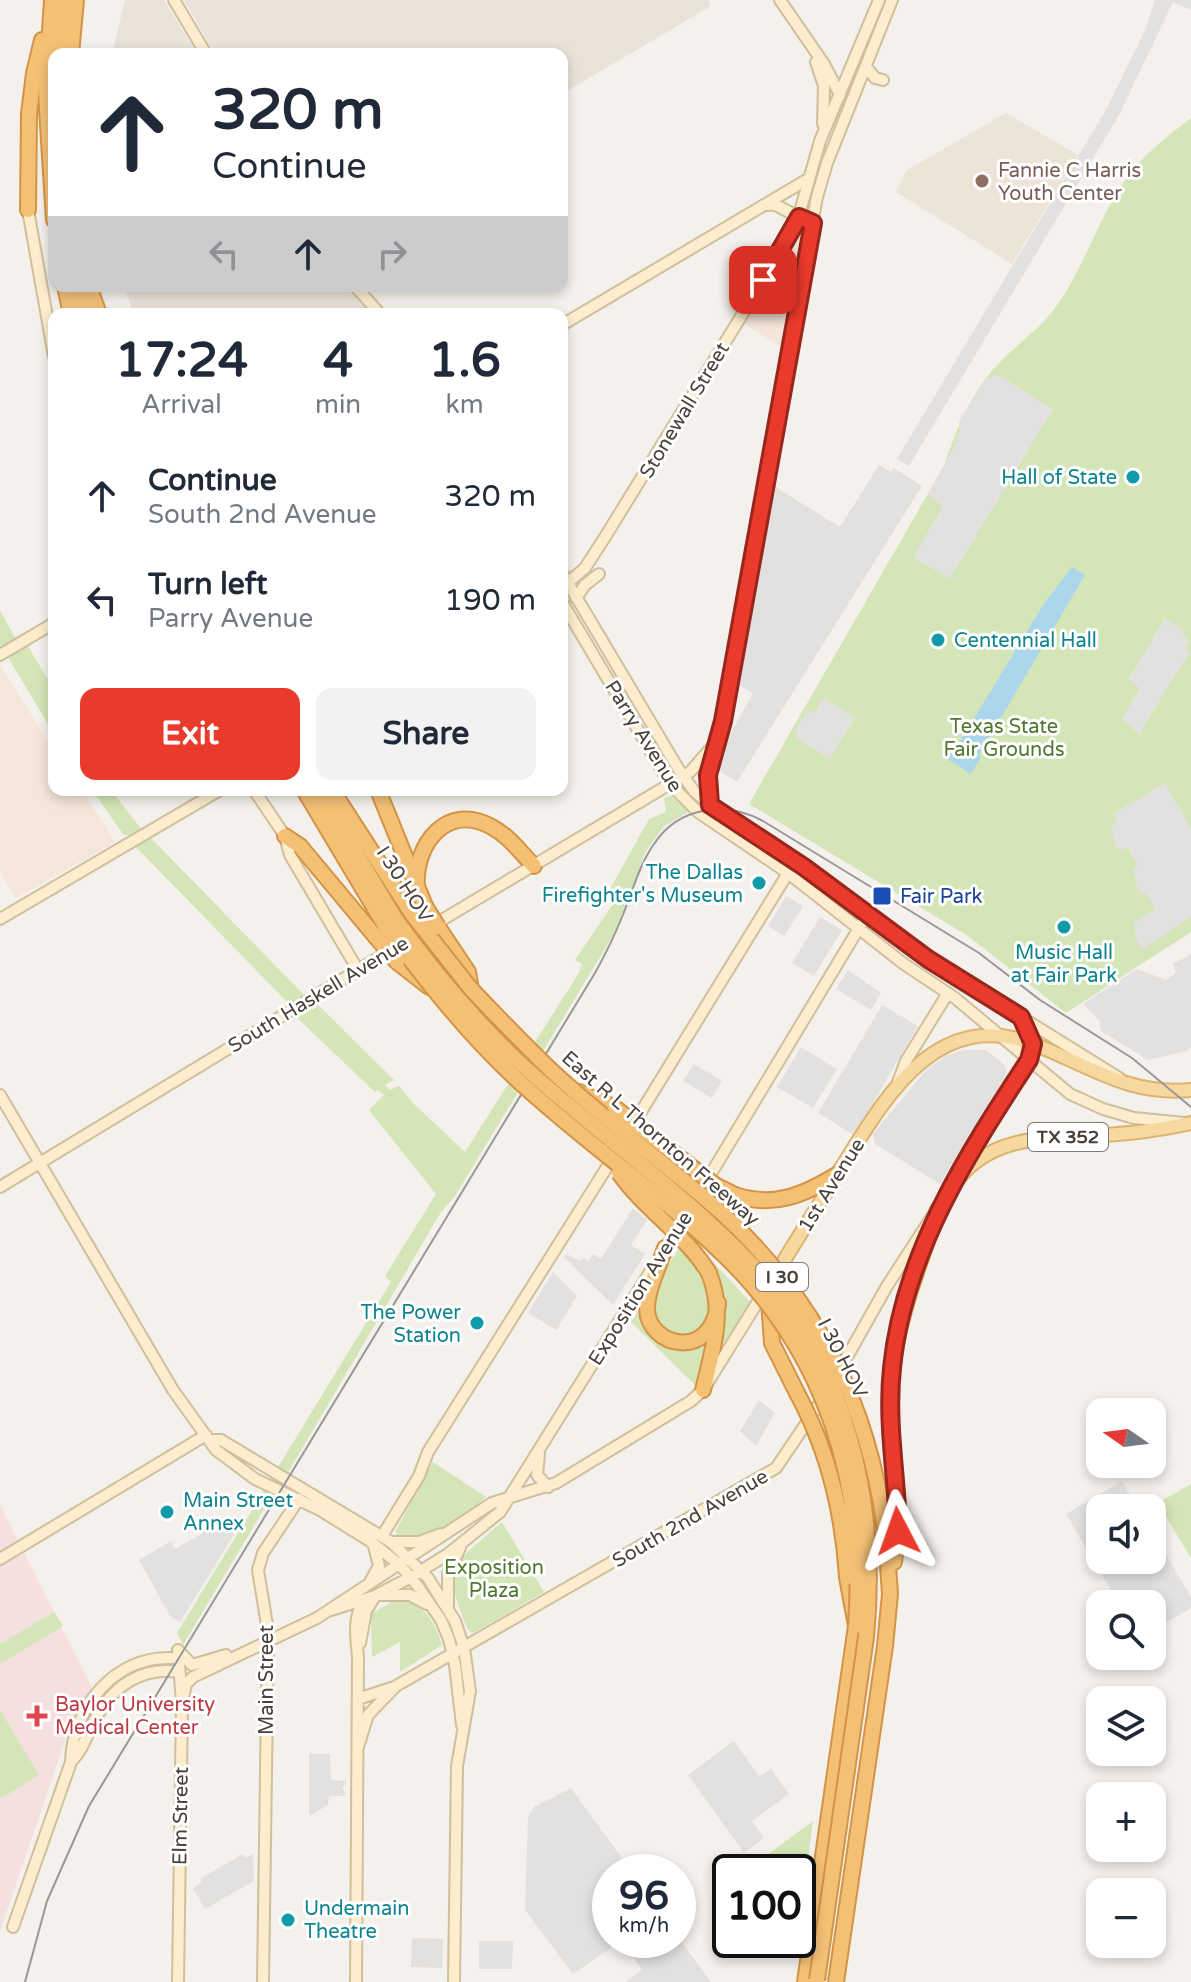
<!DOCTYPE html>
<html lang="en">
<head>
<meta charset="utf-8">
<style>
  :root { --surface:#fff; --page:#f2f2f3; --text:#1f2937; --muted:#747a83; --accent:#ea3a2b }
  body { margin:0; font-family:"Varela Round",sans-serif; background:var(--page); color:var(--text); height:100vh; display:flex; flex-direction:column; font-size:30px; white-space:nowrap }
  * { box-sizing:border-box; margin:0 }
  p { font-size:26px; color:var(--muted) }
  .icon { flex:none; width:44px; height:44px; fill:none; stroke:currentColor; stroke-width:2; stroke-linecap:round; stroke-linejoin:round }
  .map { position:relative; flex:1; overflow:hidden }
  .details { position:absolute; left:48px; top:308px; width:520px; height:488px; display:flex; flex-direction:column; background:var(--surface); border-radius:16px; box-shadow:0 4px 12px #0003 }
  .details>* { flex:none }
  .top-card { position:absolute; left:48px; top:48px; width:520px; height:244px; border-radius:16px; box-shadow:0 4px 12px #0003; background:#fff; color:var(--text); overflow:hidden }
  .needle { width:52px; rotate:284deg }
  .tools { position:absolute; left:1086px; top:1398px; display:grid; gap:16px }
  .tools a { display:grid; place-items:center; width:80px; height:80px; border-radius:16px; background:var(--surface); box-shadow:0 4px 12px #0003; font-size:40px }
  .speed { position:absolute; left:592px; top:1854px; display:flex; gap:16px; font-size:40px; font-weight:700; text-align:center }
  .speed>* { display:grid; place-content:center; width:104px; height:104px; border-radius:50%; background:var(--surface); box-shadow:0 4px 12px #0003; line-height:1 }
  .speed small { font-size:20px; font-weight:400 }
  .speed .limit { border:4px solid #111; border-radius:12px; background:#fff; color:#111 }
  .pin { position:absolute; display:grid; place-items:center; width:68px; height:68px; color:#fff; margin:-34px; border-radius:16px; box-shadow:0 4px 12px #0006 }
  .me { position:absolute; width:88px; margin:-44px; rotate:356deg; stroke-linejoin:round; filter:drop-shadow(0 0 6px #0008) }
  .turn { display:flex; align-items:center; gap:28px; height:168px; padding:0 32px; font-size:36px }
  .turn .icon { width:104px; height:104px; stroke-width:2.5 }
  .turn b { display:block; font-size:56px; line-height:68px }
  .lanes { display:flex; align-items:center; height:76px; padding:0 32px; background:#0003; justify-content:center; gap:40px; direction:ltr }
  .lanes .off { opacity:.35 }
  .eta { display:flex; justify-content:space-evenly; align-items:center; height:136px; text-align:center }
  .eta b { font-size:48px; font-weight:800; line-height:56px }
  .primary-button { display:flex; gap:16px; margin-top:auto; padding:16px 32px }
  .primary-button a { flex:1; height:92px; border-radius:16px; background:var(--accent); color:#fff; font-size:32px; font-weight:800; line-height:92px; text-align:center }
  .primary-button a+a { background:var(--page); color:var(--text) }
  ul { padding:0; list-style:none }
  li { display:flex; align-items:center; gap:24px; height:104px; padding:0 32px }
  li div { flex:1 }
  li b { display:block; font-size:30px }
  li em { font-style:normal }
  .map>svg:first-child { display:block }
  .residential { fill:#e8e2d9 }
  .commercial { fill:#f4e6d8 }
  .education { fill:#ece4d6 }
  .medical { fill:#f3e0df }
  .green { fill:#d4e5b7 }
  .parking { fill:#e3e1df }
  .water { fill:#acd6ec }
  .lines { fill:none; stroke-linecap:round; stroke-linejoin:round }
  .secondary-casing { stroke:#d0bf9d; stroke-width:14 }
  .primary-casing { stroke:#dcb471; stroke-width:16 }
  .highway-casing { stroke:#d39446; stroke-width:18 }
  .secondary { stroke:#fbedce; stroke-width:10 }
  .primary { stroke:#f7d8a1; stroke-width:12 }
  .highway { stroke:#f3c076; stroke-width:14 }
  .tram { stroke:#989898; stroke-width:2 }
  .highway-bridge-casing { stroke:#d39446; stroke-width:18; stroke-linecap:butt }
  .highway-bridge { stroke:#f3c076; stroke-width:14 }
  .route-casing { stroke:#98261c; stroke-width:20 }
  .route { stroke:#ea3a2b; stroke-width:14 }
  .education-dot { fill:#8d6e63; stroke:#fff; stroke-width:3 }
  .culture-dot { fill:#0f9aa8; stroke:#fff; stroke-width:3 }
  .transit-dot { fill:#1a4fb4; stroke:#fff; stroke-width:3 }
  .health-dot { fill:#e0444e; stroke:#fff; stroke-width:3 }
  .labels { text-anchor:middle; stroke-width:6; stroke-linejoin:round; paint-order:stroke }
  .shield { fill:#fff; stroke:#7f7a74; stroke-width:2 }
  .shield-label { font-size:18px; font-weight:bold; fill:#484139 }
  .education-label { font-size:20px; fill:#785e54; stroke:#fff; text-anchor:start }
  .street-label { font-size:20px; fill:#484139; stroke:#fff }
  .culture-label { font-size:20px; fill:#0d838f; stroke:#fff; text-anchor:end }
  .park-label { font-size:20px; fill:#507630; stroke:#fff }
  .transit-label { font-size:20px; fill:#164399; stroke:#fff; text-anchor:start }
  .health-label { font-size:20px; fill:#be3a42; stroke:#fff; text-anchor:start }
</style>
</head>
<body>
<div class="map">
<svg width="1191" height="1982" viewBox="0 0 1191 1982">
  <rect width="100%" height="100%" fill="#f4f0eb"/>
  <path class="residential" d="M 125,0 L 164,0 L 197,54 L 112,54 Z
    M 184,0 L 708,0 L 711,6 L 562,94 L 562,54 L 215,54 Z
    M 124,286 L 346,286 L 370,314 L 134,314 Z"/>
  <path class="commercial" d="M 801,230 L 805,231 L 784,349 L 745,324 Z
    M 0,665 L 54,751 L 54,790 L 82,790 L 115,842 L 16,898 L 0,871 Z"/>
  <path class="education" d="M 1006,113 L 1078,155 L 1012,264 L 896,192 L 907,170 Z"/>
  <path class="medical" d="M 0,1505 L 92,1688 L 70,1726 L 0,1931 Z"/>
  <path class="green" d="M 1191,118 L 1191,932 L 1066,1013 L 968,936 L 749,804 L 944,466 C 957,427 972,390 1002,360 C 1020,342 1043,326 1058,304 C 1084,267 1097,223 1121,186 C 1140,157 1165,138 1191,118 Z
    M 0,611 L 16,639 L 14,641 L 22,647 L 28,646 L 54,690 L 54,734 L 9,659 L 14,651 L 6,645 L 0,645 Z
    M 92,790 L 111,790 L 142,830 L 138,833 L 144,840 L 151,838 L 304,995 L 300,1000 L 315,1002 L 394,1080 L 385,1085 L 390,1090 L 399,1086 L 414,1104 L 465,1152 L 579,973 L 582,964 L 575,960 L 618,897 L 609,891 L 649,819 L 666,812 L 664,798 L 671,796 L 688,812 L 664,826 L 646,851 L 614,934 L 455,1196 L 441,1212 L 286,1476 L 282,1475 L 271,1492 L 273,1494 L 183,1645 L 177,1633 L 391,1282 L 385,1276 L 436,1194 L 369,1110 L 384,1095 L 378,1090 L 375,1092 L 294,1015 L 290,1005 L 135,846 L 135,838 L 123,834 Z
    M 688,1235 L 750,1302 L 696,1386 L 631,1322 Z
    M 433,1462 L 486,1497 C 461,1521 435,1538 400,1538 L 395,1532 Z
    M 1191,1484 L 1191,1558 L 1158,1503 Z
    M 502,1522 L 544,1592 L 473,1633 L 468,1630 C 440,1566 454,1564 502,1522 Z
    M 395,1600 C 422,1599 435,1622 442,1645 L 400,1672 L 400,1642 L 372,1657 L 371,1614 Z
    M 54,1612 L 63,1626 L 0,1664 L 0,1644 Z
    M 0,1710 L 39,1775 L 0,1799 Z
    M 813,1821 L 798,1935 L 798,1872 L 750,1872 L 748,1869 Z"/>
  <path class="parking" d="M 1155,0 L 1191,0 L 1191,10 L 1173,2 L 1119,115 L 909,466 L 897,459 L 1107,108 L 1146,28 Z
    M 998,375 L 1053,409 L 950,579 L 913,557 L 943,506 L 927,495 L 958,440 L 956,438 L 960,431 L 959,422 L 965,411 L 988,377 Z
    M 879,465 L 891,472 L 894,468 L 922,486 L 737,782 L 721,772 L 719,763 L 731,733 L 753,693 L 737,684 L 774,486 L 840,527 Z
    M 1165,618 L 1180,628 L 1189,641 L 1185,649 L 1190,652 L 1139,734 L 1122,719 L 1140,688 L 1128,680 Z
    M 823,698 L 855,717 L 830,759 L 795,738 L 798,734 L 795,731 L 808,710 L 814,713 Z
    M 1165,783 L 1191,829 L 1191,917 L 1142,950 L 1136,939 L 1134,923 L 1155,909 L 1146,894 L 1138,890 L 1133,873 L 1137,864 L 1128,848 L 1120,850 L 1115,846 L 1111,828 L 1117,821 L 1113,814 Z
    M 786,896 L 803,906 L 784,936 L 768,926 Z
    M 820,917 L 842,930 L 814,976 L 792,963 Z
    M 1191,954 L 1191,1048 L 1184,1052 L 1148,1060 L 1101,1031 L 1099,1020 L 1083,1004 L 1137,969 L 1166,980 L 1176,973 L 1173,964 Z
    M 848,970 L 881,993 L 871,1010 L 836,989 Z
    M 882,1005 L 918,1026 L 854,1135 L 818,1113 Z
    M 801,1047 L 837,1069 L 813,1108 L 777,1087 Z
    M 964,1050 L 986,1050 L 1004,1064 L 1007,1074 L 940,1184 L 875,1144 L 873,1134 L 926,1070 L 947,1055 Z
    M 694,1064 L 722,1081 L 712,1098 L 683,1081 Z
    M 633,1208 L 647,1220 L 631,1245 L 645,1254 L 613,1305 L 564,1257 L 567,1254 L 580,1261 L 583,1258 L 588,1261 L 593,1254 L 601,1259 Z
    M 553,1272 L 577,1296 L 556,1330 L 528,1313 Z
    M 759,1400 L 775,1413 L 756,1446 L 740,1431 Z
    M 1122,1481 L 1138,1508 L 1100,1508 L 1100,1560 L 1152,1560 L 1152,1531 L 1191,1597 L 1191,1608 L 1152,1631 L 1152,1604 L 1119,1604 L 1066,1514 Z
    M 222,1522 L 235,1533 L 180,1622 L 170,1616 L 139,1560 L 171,1541 L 175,1549 Z
    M 734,1741 L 759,1776 L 771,1769 L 789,1794 L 752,1821 L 764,1838 L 744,1853 L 688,1775 Z
    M 309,1754 L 330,1754 L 331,1780 L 346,1781 L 346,1785 L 342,1786 L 346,1796 L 329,1796 L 328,1805 L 313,1814 L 309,1814 Z
    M 571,1788 L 632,1872 L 610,1872 L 610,1940 L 622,1940 L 573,1974 L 525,1910 L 528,1817 L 534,1807 Z
    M 243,1854 L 245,1858 L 253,1854 L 254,1881 L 205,1909 L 193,1888 L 202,1883 L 200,1879 Z
    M 678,1937 L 711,1982 L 625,1982 L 642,1970 L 632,1955 L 653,1940 L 678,1940 Z
    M 412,1938 L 443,1939 L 442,1968 L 411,1967 Z
    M 479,1941 L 513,1941 L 512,1969 L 479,1969 Z"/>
  <path class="water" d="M 1072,567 L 1085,575 L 979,755 L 981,757 L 971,774 L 946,758 L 956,741 L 959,743 L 1045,602 Z"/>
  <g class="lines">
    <g class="secondary-casing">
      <path id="secondary" d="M 174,0 L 206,54
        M 780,0 L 824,64 L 840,95
        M 816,62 L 824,86 L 823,124
        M 866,67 L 875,78 L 883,80
        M 768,205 L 774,204 L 802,219
        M 28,210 L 54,356
        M 355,286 L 380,314
        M 562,325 L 808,179
        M 562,573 L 679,770 L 694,791 L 710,805 L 804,867 L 928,959 L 1119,1078
        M 564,586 L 585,568 L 605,537 L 795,229 L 820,141 L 879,0
        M 576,598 L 585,585 L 599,574
        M 562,602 L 670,784 L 698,812 L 788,873 L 904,964 L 955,998 L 1070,1094 L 1103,1109 L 1134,1118 L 1184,1123
        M 0,655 L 54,623
        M 254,790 L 285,836 L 290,855 L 358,970
        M 710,805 L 707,781 L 717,745
        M 0,919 L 220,790
        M 405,942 L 690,772 L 718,740 L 817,197 L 827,163 L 892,0
        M 898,1082 L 906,1061 L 948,993
        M 0,1095 L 173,1390 L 216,1450 L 255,1479 L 320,1510 L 370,1541 L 400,1565 L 417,1585 L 441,1620 L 449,1639 L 455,1665 L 462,1725
        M 631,1128 L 788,873 L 804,867
        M 961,1173 L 1029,1060 L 1033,1044 L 1022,1019
        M 706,1182 L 868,913
        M 0,1187 L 391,950
        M 662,1254 L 687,1213
        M 838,1373 L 887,1286 L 935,1212
        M 211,1440 L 221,1440 L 391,1542 L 428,1578 L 455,1621 L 464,1648 L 470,1691 L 457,1766 L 454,1982
        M 539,1454 L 537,1475 L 548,1487
        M 382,1536 L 419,1476 L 428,1452 L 614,1156
        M 391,1542 L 419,1542 L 441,1534
        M 0,1559 L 206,1435
        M 370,1582 L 379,1566 L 374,1546
        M 381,1595 L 410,1595 L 427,1604
        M 448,1605 L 448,1574 L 460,1548
        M 331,1610 L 375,1596 L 411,1577 L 448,1554 L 500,1512 L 653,1267
        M 360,1643 L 366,1611 L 374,1598
        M 178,1650 L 182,1703 L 178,1982
        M 178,1650 L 192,1665 L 226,1655
        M 358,1699 L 391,1688
        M 182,1703 L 186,1684 L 193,1677 L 317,1618 L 492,1503 L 556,1483 L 691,1401 L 703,1390 L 764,1292
        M 358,1747 L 368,1715 L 396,1686 L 776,1468 L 824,1397
        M 71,1762 C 84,1748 87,1734 96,1718 C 113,1686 142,1666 179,1672
        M 13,1927 L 71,1762 C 72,1708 115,1656 171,1658
        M 263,1982 L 268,1631 L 258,1570 L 263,1553 L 299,1499
        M 356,1982 L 358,1657 C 356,1637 353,1619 363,1601"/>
    </g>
    <g class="primary-casing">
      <path id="primary" d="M 938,1210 C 945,1200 950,1188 958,1179 C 996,1132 1053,1139 1106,1135 C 1135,1133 1163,1129 1191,1123
        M 774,1277 C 795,1242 817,1208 838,1173 C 883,1102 934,1004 1036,1045 C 1090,1066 1129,1096 1191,1090"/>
    </g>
    <g class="highway-casing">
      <path id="highway" d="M 52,0 L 46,93 L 54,220
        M 61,54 L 66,0
        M 71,54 L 76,0
        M 28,210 L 29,114 L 34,73 L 42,40
        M 65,286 L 71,314
        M 78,286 L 85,314
        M 89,286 L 99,314
        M 304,790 L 387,929
        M 318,790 L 397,921
        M 332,790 L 412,914
        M 378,790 L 425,906
        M 285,836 L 300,846 L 375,936
        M 417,887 C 414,844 447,802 492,827 C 509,836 521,853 534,866
        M 438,927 L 468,972 L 471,989 L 491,1010
        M 397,962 L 429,987
        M 579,1092 L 615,1108
        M 735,1195 C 774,1208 804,1195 838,1174
        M 665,1248 C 659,1267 647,1289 647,1309 C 648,1347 712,1362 718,1303
        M 769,1301 L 772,1343 L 797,1393
        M 703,1390 C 713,1349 725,1313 709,1273
        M 894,1562 C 902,1504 888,1447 890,1389 C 894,1326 917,1269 938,1210
        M 805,1982 L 856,1626 L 847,1577
        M 836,1982 L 885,1646 L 890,1594 L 886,1537"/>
    </g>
    <use href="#secondary" class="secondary"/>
    <use href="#primary" class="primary"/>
    <use href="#highway" class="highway"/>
    <path class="tram" d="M 25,1982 L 47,1901 L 89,1806 L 595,973 C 605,955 614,937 622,917 C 632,893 639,865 654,844 C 679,806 726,801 763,821 L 979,953 L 1040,1000 L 1132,1058 L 1191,1107"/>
    <g class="highway-bridge-casing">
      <path id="highway-bridge" d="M 425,906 L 438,927
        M 412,914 L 471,989
        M 397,921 C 434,972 474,1020 520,1063 C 596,1133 683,1191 753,1266 C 848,1367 879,1502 866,1637 L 817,1980
        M 387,929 C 425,979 463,1028 509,1072 C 577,1137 657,1190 725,1256 C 828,1356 866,1486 856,1626
        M 375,936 L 397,962
        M 491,1010 C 518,1037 544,1066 573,1090 C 622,1133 675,1171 723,1214 C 819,1303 870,1407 886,1537
        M 615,1108 L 715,1185 L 735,1195
        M 619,1173 C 645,1210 686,1235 709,1273
        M 797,1393 C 828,1450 843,1512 847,1577"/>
    </g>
    <use href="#highway-bridge" class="highway-bridge"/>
  </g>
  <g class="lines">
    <g class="route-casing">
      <path id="route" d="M 763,280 L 799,217 L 813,223 L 723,721 L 708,775 L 710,805 L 804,867 L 928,959 L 1021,1017 L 1033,1044 L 1029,1060 C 968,1153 903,1254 892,1368 C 886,1423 897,1477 898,1531"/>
    </g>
    <use href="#route" class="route"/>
  </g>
  <circle class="education-dot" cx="982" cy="181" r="8"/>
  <g class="culture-dot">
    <circle cx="1133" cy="477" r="8"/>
    <circle cx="938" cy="640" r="8"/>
    <circle cx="759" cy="883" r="8"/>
    <circle cx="1064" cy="927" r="8"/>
    <circle cx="477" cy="1323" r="8"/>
    <circle cx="167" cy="1512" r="8"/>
    <circle cx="288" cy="1920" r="8"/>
  </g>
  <rect class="transit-dot" x="872" y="886" width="20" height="20" rx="4"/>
  <path class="health-dot" d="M33 1704h8v8h8v8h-8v8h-8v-8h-8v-8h8z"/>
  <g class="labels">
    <g class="shield">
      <rect x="1028" y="1123" width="80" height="28" rx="6"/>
      <rect x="756" y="1263" width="52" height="28" rx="6"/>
    </g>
    <g class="shield-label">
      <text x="1068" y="1143">TX 352</text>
      <text x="782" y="1283">I 30</text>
    </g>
    <g class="education-label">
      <text x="998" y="177">Fannie C Harris<tspan x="998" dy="23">Youth Center</tspan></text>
    </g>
    <g class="street-label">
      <text transform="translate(684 410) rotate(-59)" y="7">Stonewall Street</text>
      <text transform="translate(644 736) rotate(58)" y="7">Parry Avenue</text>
      <text transform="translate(405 884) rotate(57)" y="7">I 30 HOV</text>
      <text transform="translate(318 994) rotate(-31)" y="7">South Haskell Avenue</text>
      <text transform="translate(661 1138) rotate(41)" y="7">East R L Thornton Freeway</text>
      <text transform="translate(831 1185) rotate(-58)" y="7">1st Avenue</text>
      <text transform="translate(640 1288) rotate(-58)" y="7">Exposition Avenue</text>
      <text transform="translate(843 1358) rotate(63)" y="7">I 30 HOV</text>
      <text transform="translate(690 1518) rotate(-30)" y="7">South 2nd Avenue</text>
      <text transform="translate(266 1680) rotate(-90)" y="7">Main Street</text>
      <text transform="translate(180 1816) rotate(-89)" y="7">Elm Street</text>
    </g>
    <g class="culture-label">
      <text x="1117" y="484">Hall of State</text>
      <text x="954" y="647" text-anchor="start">Centennial Hall</text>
      <text x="743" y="879">The Dallas<tspan x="743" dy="23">Firefighter's Museum</tspan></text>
      <text x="1064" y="959" text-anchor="middle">Music Hall<tspan x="1064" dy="23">at Fair Park</tspan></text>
      <text x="461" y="1319">The Power<tspan x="461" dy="23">Station</tspan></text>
      <text x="183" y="1507" text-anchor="start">Main Street<tspan x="183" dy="23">Annex</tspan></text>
      <text x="304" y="1915" text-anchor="start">Undermain<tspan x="304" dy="23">Theatre</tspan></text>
    </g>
    <g class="park-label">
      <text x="1004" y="733">Texas State<tspan x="1004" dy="23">Fair Grounds</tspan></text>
      <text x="494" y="1574">Exposition<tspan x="494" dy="23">Plaza</tspan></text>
    </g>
    <g class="transit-label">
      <text x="900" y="903">Fair Park</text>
    </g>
    <g class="health-label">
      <text x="55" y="1711">Baylor University<tspan x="55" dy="23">Medical Center</tspan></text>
    </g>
  </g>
</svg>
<div class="tools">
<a><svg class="needle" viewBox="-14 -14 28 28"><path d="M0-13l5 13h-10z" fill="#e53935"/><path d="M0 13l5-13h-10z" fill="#747a83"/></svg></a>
<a><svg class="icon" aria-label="sound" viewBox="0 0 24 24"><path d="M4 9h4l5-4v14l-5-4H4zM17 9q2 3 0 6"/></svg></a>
<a><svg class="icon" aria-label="search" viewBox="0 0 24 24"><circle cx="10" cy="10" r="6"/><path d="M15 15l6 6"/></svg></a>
<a><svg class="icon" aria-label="layers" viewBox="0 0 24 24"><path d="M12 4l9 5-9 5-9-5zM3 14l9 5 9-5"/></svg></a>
<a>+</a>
<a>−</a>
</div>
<div class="speed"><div>96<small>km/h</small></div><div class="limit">100</div></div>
<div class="pin" style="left:763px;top:280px;background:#d93025"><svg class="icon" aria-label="arrive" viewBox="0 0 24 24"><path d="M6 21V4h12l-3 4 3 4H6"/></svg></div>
<svg class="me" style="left:898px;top:1531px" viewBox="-20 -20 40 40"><path d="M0-17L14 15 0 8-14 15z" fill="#ea3a2b" stroke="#fff" stroke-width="4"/></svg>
<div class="top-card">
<div class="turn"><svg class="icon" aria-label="ahead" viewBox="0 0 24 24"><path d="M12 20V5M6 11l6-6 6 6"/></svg><div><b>320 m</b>Continue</div></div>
<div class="lanes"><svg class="icon off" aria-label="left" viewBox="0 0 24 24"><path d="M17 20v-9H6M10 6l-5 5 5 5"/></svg><svg class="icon" aria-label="ahead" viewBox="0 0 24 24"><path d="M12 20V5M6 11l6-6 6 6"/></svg><svg class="icon off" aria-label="right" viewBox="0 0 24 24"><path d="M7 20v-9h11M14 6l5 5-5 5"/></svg></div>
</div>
<section class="details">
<div class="eta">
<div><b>17:24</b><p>Arrival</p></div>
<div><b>4</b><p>min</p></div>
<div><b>1.6</b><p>km</p></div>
</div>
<ul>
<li><svg class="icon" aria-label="ahead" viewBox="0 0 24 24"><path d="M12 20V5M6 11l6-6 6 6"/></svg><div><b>Continue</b><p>South 2nd Avenue</p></div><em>320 m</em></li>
<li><svg class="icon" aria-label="left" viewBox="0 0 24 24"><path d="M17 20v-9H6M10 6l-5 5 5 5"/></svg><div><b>Turn left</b><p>Parry Avenue</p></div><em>190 m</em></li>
</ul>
<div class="primary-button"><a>Exit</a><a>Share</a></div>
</section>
</div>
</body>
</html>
